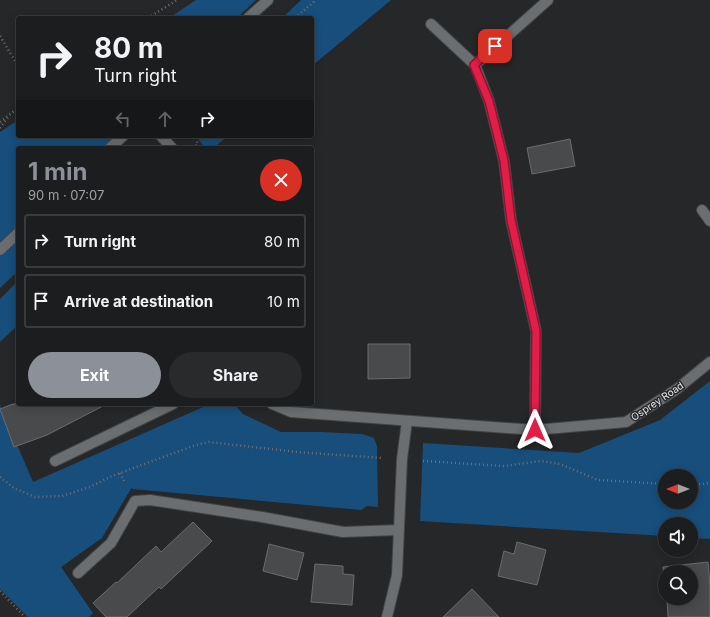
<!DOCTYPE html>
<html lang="en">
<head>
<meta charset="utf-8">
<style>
  :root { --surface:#1c1d1f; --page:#292a2c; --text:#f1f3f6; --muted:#a0a2a4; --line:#3a3b3d; --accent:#8c9099 }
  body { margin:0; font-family:Inter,sans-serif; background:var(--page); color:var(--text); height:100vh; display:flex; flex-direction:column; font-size:15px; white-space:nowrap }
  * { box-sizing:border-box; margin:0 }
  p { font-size:13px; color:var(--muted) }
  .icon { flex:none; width:22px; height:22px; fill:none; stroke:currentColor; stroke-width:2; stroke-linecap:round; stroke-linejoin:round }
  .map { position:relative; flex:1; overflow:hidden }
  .sheet { position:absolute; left:16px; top:146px; width:298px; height:260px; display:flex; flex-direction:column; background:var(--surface); border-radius:4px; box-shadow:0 2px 10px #0003,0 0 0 1px var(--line) }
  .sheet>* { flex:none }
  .hud { position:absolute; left:16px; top:16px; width:298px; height:122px; border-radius:4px; box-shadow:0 2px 10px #0003,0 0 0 1px var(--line); background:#1c1d1f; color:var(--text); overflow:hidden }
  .needle { width:26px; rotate:270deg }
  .controls { position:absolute; left:658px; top:469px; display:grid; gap:8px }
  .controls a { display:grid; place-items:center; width:40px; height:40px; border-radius:50%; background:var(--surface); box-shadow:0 2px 10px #0003,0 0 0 1px var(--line); font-size:20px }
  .pin { position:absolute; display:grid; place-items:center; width:34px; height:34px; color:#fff; margin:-17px; border-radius:8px; box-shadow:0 2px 6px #0006 }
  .me { position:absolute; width:44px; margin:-22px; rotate:0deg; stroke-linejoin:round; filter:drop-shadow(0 0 3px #0008) }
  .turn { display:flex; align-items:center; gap:14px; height:84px; padding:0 12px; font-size:18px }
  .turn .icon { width:52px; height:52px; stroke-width:2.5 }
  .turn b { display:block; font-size:28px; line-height:34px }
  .lanes { display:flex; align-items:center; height:38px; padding:0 12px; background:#0003; justify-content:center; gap:20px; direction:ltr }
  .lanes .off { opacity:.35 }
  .round { display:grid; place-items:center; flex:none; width:42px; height:42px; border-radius:21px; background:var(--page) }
  .head { display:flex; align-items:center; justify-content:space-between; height:68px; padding:0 12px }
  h1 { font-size:24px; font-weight:700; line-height:30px; color:var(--accent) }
  .action { display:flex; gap:8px; margin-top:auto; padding:8px 12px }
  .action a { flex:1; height:46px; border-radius:24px; background:var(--accent); color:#fff; font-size:16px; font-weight:700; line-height:46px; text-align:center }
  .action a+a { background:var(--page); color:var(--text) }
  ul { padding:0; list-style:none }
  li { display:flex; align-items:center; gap:12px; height:54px; margin:0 8px 6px; padding:0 4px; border:2px solid var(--line); border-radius:4px }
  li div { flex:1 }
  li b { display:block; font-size:15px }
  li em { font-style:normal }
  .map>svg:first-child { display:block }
  .green { fill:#174e7c; fill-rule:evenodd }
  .building { fill:#484a4c; stroke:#6a6d6f }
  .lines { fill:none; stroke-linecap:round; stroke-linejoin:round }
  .minor-casing { stroke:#424345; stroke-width:12 }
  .path { stroke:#6f7072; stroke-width:2.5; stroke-dasharray:1 3; stroke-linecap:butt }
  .minor { stroke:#6b6e70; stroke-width:10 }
  .route-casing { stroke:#92132f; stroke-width:10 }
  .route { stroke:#e11d48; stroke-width:7 }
  .labels { text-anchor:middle; stroke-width:3; stroke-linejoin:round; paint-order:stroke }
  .street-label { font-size:10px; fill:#e5e6e8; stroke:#252729 }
</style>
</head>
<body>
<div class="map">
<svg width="710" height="617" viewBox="0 0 710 617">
  <rect width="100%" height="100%" fill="#252729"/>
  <path class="green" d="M 196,0 L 256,0 L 237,18 L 169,18 Z
    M 301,0 L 391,0 L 312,66 L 312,18 L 282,18 Z
    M 18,120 L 18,136 L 114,136 L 112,139 L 118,148 L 18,148 L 18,271 L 0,288 L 0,132 Z
    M 196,136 L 228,136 L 213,148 L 205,148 Z
    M 18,281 L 18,325 L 0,342 L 0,299 Z
    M 710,381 L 710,539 L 691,538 L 691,524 L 665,524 L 665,536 L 420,521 L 423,443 L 579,453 L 660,420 ZM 665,476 L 691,476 L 691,502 L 665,502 Z
    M 210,404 L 234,404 L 243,414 L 281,432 L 321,432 L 362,434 L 374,438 L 377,446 L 378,507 L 367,506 L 361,510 L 132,489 L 132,487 L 102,538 L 61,567 L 93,613 L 89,617 L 28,617 L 0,589 L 0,405 L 33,482 Z"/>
  <path class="building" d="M 570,139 L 575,166 L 532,174 L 527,148 Z
    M 368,344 L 410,344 L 410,378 L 368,379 Z
    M 13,404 L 107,404 L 47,435 L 14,447 L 0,409 Z
    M 193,522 L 212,541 L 161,589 L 159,587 L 127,617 L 106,617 L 93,603 L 116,582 L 117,583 L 156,546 L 161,552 Z
    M 517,542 L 546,550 L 537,585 L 498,576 L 504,551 L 514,554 Z
    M 269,544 L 304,553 L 297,580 L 263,571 Z
    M 708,562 L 710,586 L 710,617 L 668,617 L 667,598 L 691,598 L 691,572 L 665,572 L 665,583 L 663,567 Z
    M 315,564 L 343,566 L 343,574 L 354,575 L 352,605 L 311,602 Z
    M 472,589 L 499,617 L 443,617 Z"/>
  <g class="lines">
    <g class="minor-casing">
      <path id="minor" d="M 248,18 L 268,0
        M 431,24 L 475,65 L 489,101 L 504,161 L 511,220 L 536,331 L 535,430
        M 475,65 L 548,0
        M 161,136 L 172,148
        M 110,148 L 123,136
        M 702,210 L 710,221
        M 0,250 L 18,233
        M 272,404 L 291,412 L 535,430 L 626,422 L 677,389 L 710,362
        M 55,461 L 173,404
        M 78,573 L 111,543 L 135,501 L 150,500 L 262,517 L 343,532 L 398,530
        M 387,617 L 397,575 L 402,459 L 407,421"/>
    </g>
    <path class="path" d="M 148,18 L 177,0
      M 295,18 L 316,0
      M 0,36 L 18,66
      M 0,122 L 18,108
      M 0,128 L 8,117
      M 193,148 L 198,144 L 195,136
      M 423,461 L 504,466 L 541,461 L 560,464 L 598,480 L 665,484
      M 120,473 L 125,483
      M 0,477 L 14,488 L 35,497 L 62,496 L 90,487 L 112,476 L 193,446 L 209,442 L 297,452 L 382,458
      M 691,485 L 710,483
      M 0,591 L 25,617"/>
    <use href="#minor" class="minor"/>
  </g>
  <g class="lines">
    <g class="route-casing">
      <path id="route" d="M 495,46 L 474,65 L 489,101 L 504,161 L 511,220 L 536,331 L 535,430"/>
    </g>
    <use href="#route" class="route"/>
  </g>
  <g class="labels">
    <g class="street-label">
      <text transform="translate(657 401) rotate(-34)" y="4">Osprey Road</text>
    </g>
  </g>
</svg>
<div class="controls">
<a><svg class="needle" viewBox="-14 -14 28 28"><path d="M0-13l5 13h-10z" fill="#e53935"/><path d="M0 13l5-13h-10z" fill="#a0a2a4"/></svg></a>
<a><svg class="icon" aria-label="sound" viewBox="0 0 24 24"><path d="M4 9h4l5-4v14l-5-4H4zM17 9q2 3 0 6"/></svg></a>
<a><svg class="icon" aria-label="search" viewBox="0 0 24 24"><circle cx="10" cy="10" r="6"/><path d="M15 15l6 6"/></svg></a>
</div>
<div class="pin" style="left:495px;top:46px;background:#d93025"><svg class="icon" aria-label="arrive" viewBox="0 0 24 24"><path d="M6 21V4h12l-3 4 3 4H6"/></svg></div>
<svg class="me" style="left:535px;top:430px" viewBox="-20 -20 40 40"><path d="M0-17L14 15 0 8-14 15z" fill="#e11d48" stroke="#fff" stroke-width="4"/></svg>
<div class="hud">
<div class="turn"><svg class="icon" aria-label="right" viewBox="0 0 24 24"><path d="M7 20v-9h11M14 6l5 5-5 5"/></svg><div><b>80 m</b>Turn right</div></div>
<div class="lanes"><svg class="icon off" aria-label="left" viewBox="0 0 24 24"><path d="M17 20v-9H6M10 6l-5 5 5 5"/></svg><svg class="icon off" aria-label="ahead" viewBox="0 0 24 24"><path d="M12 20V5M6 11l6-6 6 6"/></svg><svg class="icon" aria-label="right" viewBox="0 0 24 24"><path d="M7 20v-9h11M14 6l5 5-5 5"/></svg></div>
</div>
<section class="sheet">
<div class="head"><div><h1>1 min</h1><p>90 m · 07:07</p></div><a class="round" style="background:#d93025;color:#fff"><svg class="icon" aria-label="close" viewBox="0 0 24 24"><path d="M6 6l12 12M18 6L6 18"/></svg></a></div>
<ul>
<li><svg class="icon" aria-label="right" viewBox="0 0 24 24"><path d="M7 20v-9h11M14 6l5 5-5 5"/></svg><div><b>Turn right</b></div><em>80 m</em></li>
<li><svg class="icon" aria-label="arrive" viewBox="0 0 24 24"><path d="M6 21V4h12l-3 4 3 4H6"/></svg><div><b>Arrive at destination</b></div><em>10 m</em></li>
</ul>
<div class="action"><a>Exit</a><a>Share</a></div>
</section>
</div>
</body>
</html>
